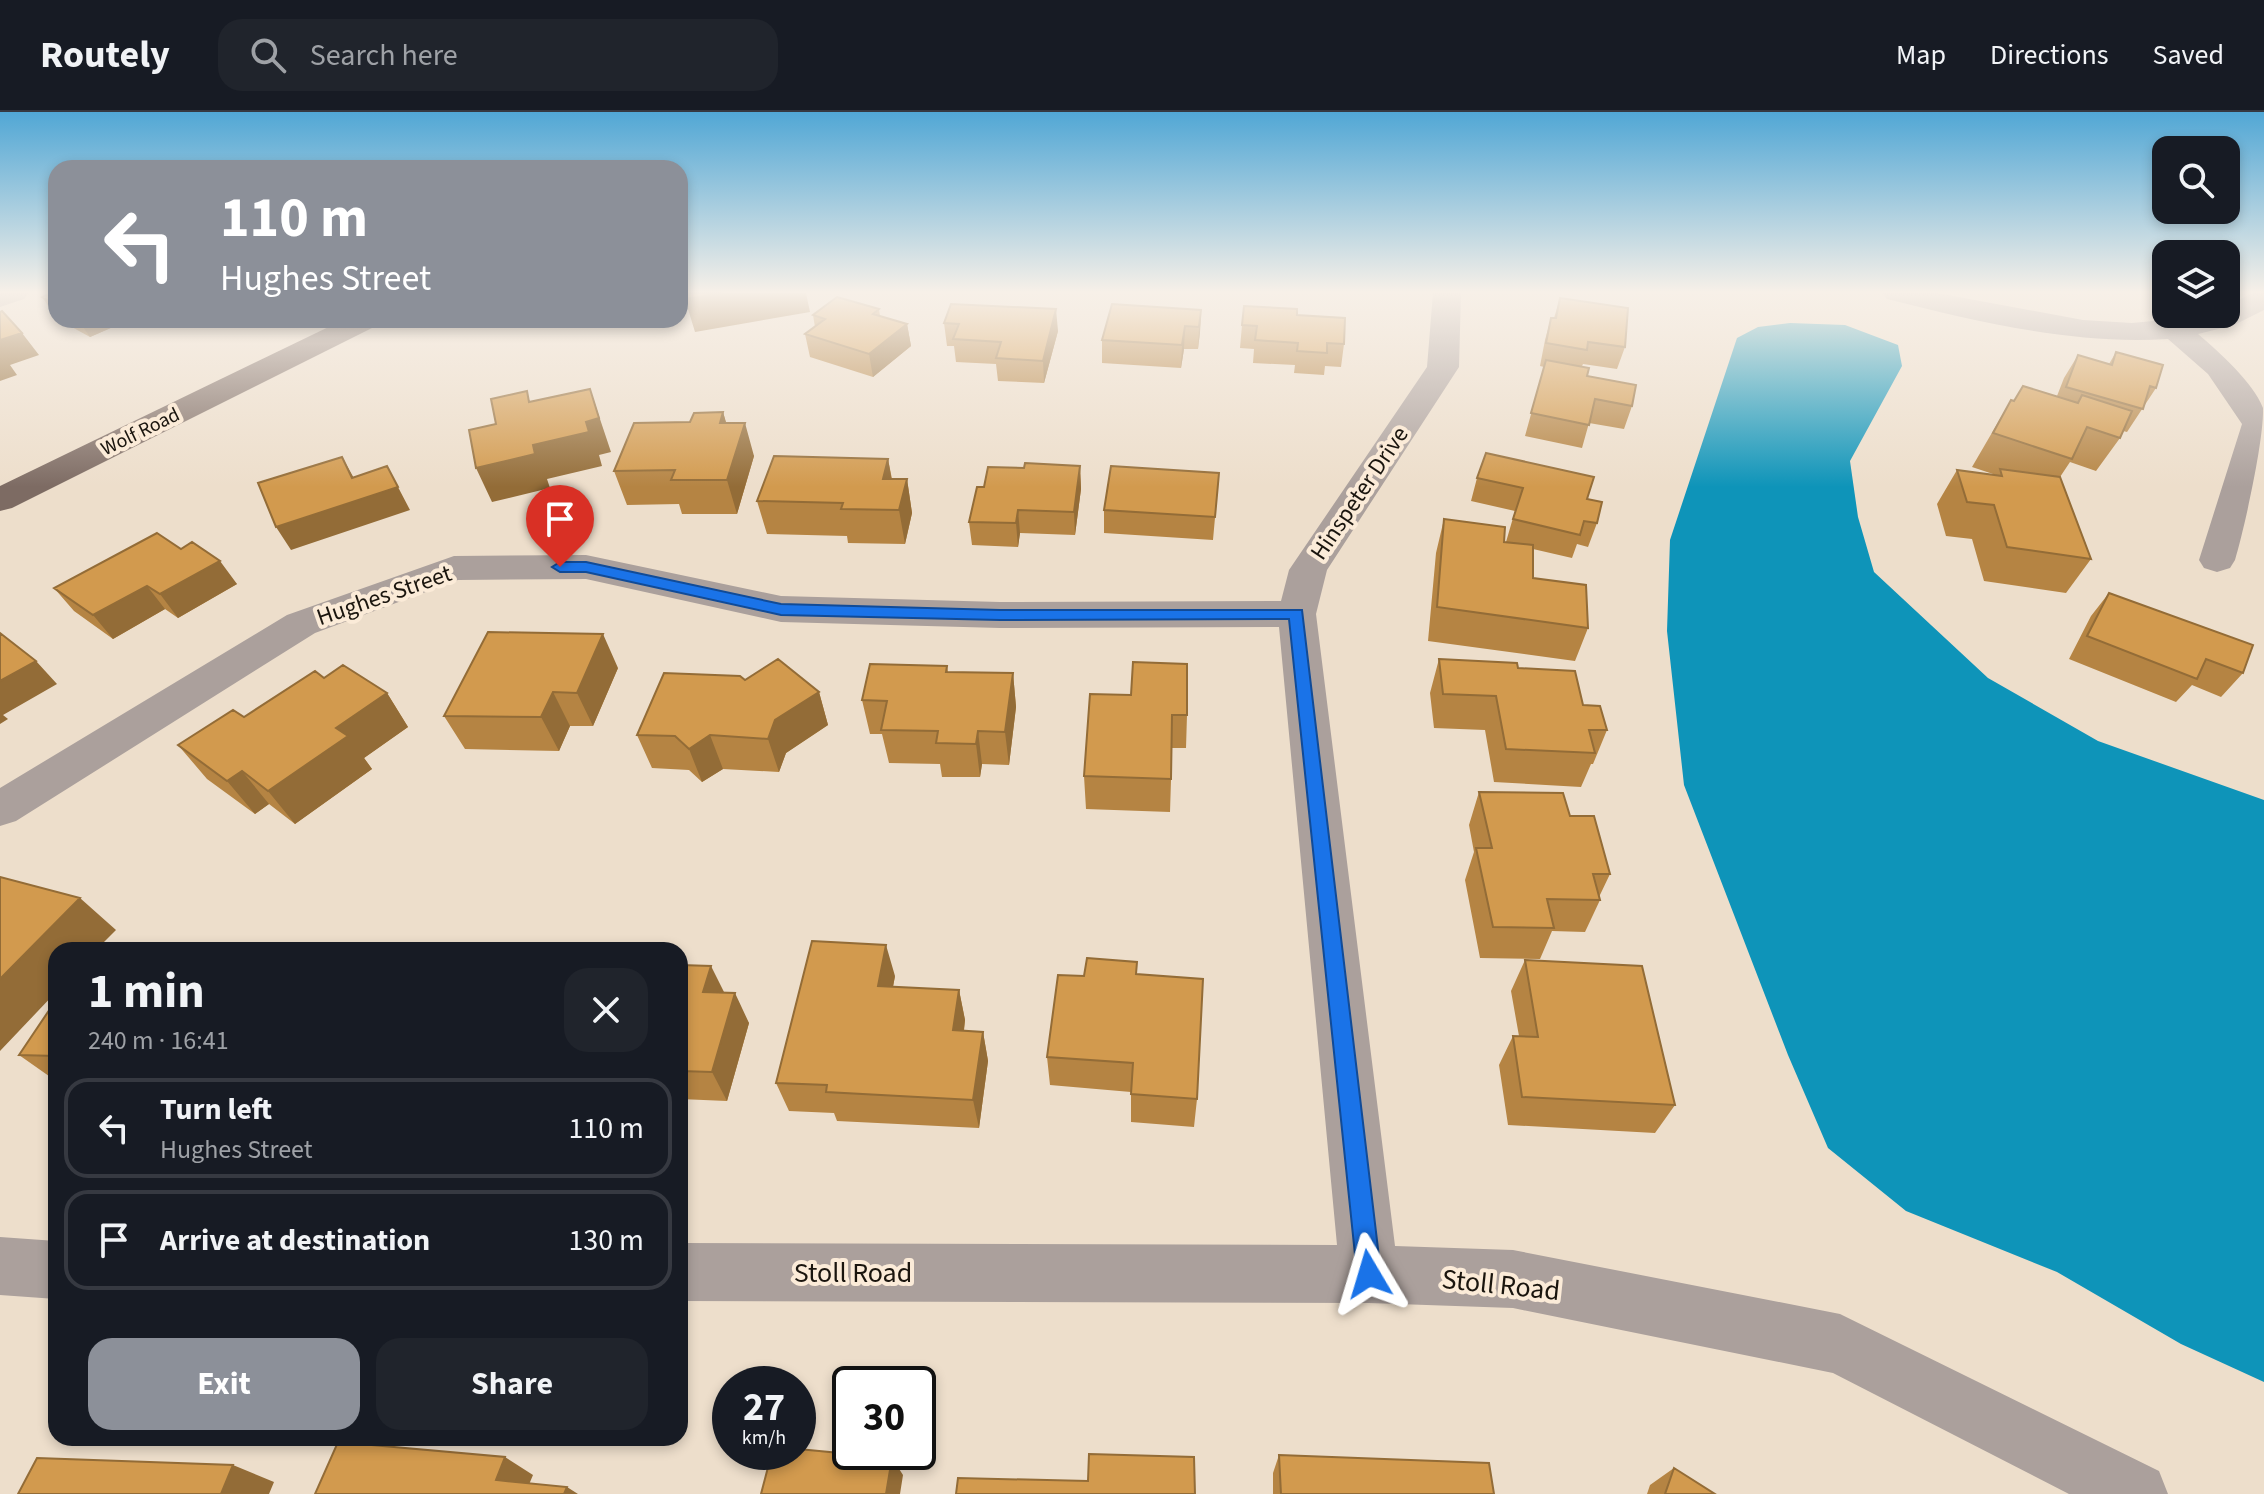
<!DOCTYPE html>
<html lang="en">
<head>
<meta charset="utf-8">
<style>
  :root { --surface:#171b24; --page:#20242c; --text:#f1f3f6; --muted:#9ea1a6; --line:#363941; --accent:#8c9099 }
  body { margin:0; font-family:"Source Sans 3",sans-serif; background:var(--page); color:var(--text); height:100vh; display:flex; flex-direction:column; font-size:30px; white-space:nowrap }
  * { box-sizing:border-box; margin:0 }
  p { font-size:26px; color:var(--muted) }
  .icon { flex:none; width:44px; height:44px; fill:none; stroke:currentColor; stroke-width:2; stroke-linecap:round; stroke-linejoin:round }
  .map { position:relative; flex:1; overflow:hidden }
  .panel { position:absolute; left:48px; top:830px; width:640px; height:504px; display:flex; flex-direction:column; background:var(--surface); border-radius:24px; box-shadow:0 4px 12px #0003 }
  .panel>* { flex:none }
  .banner { position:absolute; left:48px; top:48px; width:640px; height:168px; border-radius:24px; box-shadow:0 4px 12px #0003; background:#8c9099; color:#fff; overflow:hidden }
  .controls { position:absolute; left:2152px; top:24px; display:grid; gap:16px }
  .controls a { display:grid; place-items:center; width:88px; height:88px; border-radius:16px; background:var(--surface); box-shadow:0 4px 12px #0003; font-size:40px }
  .speed { position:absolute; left:712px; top:1254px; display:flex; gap:16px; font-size:40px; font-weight:700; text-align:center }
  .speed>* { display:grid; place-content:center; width:104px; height:104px; border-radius:50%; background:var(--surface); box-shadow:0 4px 12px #0003; line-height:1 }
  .speed small { font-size:20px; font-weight:400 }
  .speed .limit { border:4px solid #111; border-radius:12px; background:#fff; color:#111 }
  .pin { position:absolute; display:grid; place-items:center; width:68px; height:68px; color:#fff; margin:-82px -34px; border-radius:50% 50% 50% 0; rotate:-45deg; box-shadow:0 0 8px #0007 }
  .pin .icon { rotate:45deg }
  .me { position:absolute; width:88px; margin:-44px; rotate:353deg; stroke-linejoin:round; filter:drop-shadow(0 0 6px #0008) }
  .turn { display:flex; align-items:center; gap:28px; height:168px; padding:0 40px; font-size:36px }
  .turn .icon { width:104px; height:104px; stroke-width:2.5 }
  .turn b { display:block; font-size:56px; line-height:68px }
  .round { display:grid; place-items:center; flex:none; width:84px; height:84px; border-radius:24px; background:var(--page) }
  .overview { display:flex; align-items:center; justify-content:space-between; height:136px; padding:0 40px }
  h1 { font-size:48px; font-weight:700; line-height:60px }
  .cta { display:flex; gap:16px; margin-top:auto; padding:16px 40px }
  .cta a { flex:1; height:92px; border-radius:24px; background:var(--accent); color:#fff; font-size:32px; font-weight:700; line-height:92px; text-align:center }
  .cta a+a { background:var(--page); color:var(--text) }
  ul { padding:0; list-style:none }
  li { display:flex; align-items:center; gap:24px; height:100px; margin:0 16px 12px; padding:0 24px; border:4px solid var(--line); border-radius:24px }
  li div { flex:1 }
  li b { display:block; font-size:30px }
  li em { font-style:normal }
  header { display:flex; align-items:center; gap:48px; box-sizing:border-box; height:112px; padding:0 40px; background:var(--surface); border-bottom:2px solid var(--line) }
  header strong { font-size:38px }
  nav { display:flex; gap:44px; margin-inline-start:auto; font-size:28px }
  .search { width:560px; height:72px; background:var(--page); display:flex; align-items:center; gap:20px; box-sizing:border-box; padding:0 28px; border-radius:24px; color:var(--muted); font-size:30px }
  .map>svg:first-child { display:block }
  .water { fill:#0e94b9 }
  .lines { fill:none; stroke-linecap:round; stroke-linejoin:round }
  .minor { fill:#aba09c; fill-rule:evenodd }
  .major { fill:#7d6b63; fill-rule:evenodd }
  .wall { fill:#b58443 }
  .shaded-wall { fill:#936c37 }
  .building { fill:#d29a4e; stroke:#936c37; stroke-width:2 }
  .route { fill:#1a73e8; stroke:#114b97; stroke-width:2 }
  .labels { text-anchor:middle; stroke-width:8; stroke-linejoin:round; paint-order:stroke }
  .far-street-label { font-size:20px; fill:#1a150e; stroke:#fbebd8 }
  .street-label { font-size:24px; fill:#1a150e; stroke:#fbebd8 }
  .near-street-label { font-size:28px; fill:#1a150e; stroke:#fbebd8 }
</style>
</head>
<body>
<header>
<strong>Routely</strong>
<div class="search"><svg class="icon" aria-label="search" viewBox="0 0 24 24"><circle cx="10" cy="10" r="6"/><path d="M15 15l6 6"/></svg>Search here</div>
<nav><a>Map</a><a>Directions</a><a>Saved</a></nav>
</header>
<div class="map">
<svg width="2264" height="1382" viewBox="0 0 2264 1382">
  <rect width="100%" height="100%" fill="#eddecb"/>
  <path class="water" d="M 1790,211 L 1845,213 L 1898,233 L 1902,254 L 1850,349 L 1858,405 L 1874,460 L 1988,566 L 2098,629 L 2264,688 L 2264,1270 L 2181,1232 L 2057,1160 L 1906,1099 L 1828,1036 L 1788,943 L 1684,673 L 1667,519 L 1670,428 L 1737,226 L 1758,215 Z"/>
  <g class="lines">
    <path class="minor" d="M 0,181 L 28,181 L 24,187 L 0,195 Z
      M 1433,181 L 1461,181 L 1459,255 L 1327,458 L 1316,502 L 1395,1134 L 1513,1138 L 1840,1202 L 2159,1359 L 2168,1382 L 2069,1382 L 1833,1261 L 1513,1196 L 1369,1191 L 680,1189 L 680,1131 L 1337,1133 L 1279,515 L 1000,516 L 781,510 L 586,467 L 458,468 L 315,521 L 16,709 L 0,714 L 0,676 L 287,503 L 454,444 L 586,443 L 781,484 L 1000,490 L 1281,489 L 1289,458 L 1427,255 Z
      M 1883,181 L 1937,181 L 2083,208 L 2132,211 L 2226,202 L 2226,194 L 2253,181 L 2264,181 L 2264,198 L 2234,213 L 2198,222 C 2219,240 2253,270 2263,296 C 2264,328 2245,414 2235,448 L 2230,456 L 2217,460 L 2204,456 L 2199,448 L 2242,312 L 2208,262 L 2168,227 C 2073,233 1979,210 1887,187 Z
      M 0,1125 L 56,1129 L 56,1187 L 0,1183 Z"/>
    <path class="major" d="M 343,208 L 381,208 L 376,214 L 12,396 L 0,399 L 0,374 Z"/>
  </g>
  <path class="wall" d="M 56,181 L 56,205 L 42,185 Z
    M 1560,186 L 1625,235 L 1617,257 L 1583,252 L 1582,254 L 1587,264 L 1632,294 L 1624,317 L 1589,311 L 1582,336 L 1525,324 L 1544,255 L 1540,254 L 1545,228 L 1551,206 L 1554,206 Z
    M 879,197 L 880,204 L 907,212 L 911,234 L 873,265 L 810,245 L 805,222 L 815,215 L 813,203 Z
    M 1201,198 L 1200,220 L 1198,237 L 1184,237 L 1181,256 L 1102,251 L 1102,228 Z
    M 1297,203 L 1344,232 L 1341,255 L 1325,254 L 1324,263 L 1294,261 L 1295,253 L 1253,251 L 1254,237 L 1240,236 L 1242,213 Z
    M 59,208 L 129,208 L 90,225 Z
    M 944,211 L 1058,219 L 1044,271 L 998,269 L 996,252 L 956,250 L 954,234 L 947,234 Z
    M 2116,240 L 2156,276 L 2127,320 L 2123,319 L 2120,326 L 2096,359 L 2070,350 L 2060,365 L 2091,447 L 2066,481 L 1984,469 L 1972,427 L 1946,424 L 1937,392 L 1957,358 L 1996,363 L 1972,355 L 2011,288 L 2014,289 L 2057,284 L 2064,266 L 2078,243 L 2109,252 Z
    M 723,300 L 726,311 L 754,344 L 737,402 L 682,402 L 679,392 L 627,393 L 614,359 L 690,310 Z
    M 888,347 L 892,367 L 907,367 L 912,401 L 905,432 L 848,431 L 847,424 L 767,422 L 757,389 Z
    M 1080,354 L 1081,377 L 1075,423 L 1020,421 L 1018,435 L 972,433 L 969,410 L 984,375 L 1024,356 Z
    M 1219,361 L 1213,428 L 1104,421 L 1104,398 Z
    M 1477,366 L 1587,387 L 1597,411 L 1588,435 L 1577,432 L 1572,446 L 1533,437 L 1533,466 L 1588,516 L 1575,549 L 1428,529 L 1436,441 L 1444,407 L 1506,430 L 1515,399 L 1471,389 Z
    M 181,437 L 237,472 L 178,506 L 165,497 L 113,527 L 74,499 L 54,476 Z
    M 2109,481 L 2243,561 L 2221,585 L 2192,573 L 2176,590 L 2069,547 L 2091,504 Z
    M 1439,547 L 1518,556 L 1583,593 L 1607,618 L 1593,652 L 1591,652 L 1581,675 L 1494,670 L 1485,618 L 1434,616 L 1430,581 Z
    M 947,554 L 948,560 L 1013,561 L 1016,595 L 1009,653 L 982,652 L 980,665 L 942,665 L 940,652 L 889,651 L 882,622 L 870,622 L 862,588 Z
    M 618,556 L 593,614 L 570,614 L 559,639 L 465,637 L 444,604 Z
    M 324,566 L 387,581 L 408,615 L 364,646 L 372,657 L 295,712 L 269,692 L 255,702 L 207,667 L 178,633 L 244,605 Z
    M 745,568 L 819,580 L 828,613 L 786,641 L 779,660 L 723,657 L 702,670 L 689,658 L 652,656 L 637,623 Z
    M 1090,582 L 1187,603 L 1186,636 L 1172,636 L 1170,700 L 1086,697 L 1084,664 Z
    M 1479,680 L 1570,704 L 1610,762 L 1599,785 L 1600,788 L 1585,820 L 1552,819 L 1540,847 L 1480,846 L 1465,768 L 1474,740 L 1469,713 Z
    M 1525,848 L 1675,993 L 1655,1021 L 1508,1013 L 1499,953 L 1513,924 L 1519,924 L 1511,879 Z
    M 1137,850 L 1137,862 L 1197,987 L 1194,1015 L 1131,1010 L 1131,980 L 1050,973 L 1047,945 L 1084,864 Z
    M 680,853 L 724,881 L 749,911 L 727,989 L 680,987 Z
    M 895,864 L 893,875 L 959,878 L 965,908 L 964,919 L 983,920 L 988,949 L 979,1016 L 837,1009 L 834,1001 L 789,999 L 776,971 Z
    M 56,888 L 56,969 L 19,943 Z
    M 1279,1343 L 1494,1382 L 1273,1382 L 1273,1361 Z
    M 1674,1356 L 1715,1382 L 1647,1382 L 1650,1373 Z"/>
  <path class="shaded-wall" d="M 722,181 L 806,181 L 810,200 L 695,220 L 685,187 Z
    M 1056,197 L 1058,219 L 1044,271 L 1043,249 Z
    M 1201,198 L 1200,220 L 1198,237 L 1199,215 Z
    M 78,208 L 129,208 L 90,225 Z
    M 907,212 L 911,234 L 873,265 L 869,242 Z
    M 1185,214 L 1184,237 L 1181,256 L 1182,233 Z
    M 22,221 L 39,243 L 10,253 L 17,263 L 0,269 L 0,228 Z
    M 590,277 L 611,340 L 599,343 L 602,354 L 547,367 L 550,376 L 492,390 L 476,356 L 533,333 L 586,310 Z
    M 723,300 L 733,334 L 720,311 Z
    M 745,311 L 754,344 L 737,402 L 727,368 Z
    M 342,345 L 355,368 L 387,354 L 410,398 L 291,438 L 276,415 L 352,366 Z
    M 888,347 L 894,381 L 883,367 Z
    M 1080,354 L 1081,377 L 1075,423 L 1074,400 Z
    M 907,367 L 912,401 L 905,432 L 899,398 Z
    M 1018,398 L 1020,421 L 1018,435 L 1016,411 Z
    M 220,449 L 237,472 L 178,506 L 160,482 Z
    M 147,474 L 165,497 L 113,527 L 93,503 Z
    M 603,522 L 618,556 L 593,614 L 577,581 Z
    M 36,549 L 57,572 L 3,603 L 8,607 L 0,612 L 0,569 Z
    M 1013,561 L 1016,595 L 1009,653 L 1005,620 Z
    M 553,580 L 570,614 L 559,639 L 541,605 Z
    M 819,580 L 828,613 L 786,641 L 779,660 L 768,627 L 775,608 Z
    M 387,581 L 408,615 L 364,646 L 372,657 L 295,712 L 268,679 L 336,616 Z
    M 978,619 L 982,652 L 980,665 L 976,632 Z
    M 710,623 L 723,657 L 702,670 L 689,637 Z
    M 242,659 L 269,692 L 255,702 L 227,669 Z
    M 80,786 L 116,818 L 96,838 L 56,838 L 56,880 L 0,939 L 0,867 Z
    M 886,833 L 895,864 L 887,905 L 878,874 Z
    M 711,854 L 726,884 L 703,880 Z
    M 959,878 L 965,908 L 960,948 L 953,918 Z
    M 735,881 L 749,911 L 727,989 L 712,960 Z
    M 983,920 L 988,949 L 979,1016 L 973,988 Z
    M 505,1345 L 533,1363 L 525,1382 L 496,1368 Z
    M 892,1346 L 903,1363 L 900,1382 L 886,1382 Z
    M 233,1353 L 274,1370 L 269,1382 L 221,1382 Z
    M 567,1375 L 578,1382 L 564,1382 Z"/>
  <path class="building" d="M 51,181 L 56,181 L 56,193 L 42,185 Z
    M 684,181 L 722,181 L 685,187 Z
    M 837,185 L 879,197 L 873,202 L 907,212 L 869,242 L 805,222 L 825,207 L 813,203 Z
    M 1560,186 L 1628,196 L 1625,235 L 1588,230 L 1587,238 L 1546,231 L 1551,206 L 1556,206 Z
    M 951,192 L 1056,197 L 1043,249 L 996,246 L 1001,230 L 953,227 L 959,212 L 944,211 Z
    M 1112,192 L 1201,198 L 1199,215 L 1185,214 L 1182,233 L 1102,228 Z
    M 1244,194 L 1297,197 L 1297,203 L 1345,206 L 1344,232 L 1327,231 L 1327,241 L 1297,239 L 1298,231 L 1255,228 L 1257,214 L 1242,213 Z
    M 2,199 L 22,221 L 0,228 L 0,200 Z
    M 2116,240 L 2163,253 L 2156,276 L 2150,274 L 2143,297 L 2066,275 L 2078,243 L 2112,253 Z
    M 1546,248 L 1589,256 L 1587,264 L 1636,273 L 1632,294 L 1595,287 L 1589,313 L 1531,301 Z
    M 2023,274 L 2078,291 L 2082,283 L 2132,299 L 2120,326 L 2087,315 L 2072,347 L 1993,321 L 2011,288 L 2014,289 Z
    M 590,277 L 599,306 L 586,310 L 589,320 L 533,333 L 535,342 L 476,356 L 469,318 L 496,312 L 491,287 L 527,279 L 529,290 Z
    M 723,300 L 720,311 L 745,311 L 727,368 L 671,368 L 675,358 L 614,359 L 634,311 L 690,310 L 694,301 Z
    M 1486,341 L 1594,365 L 1587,387 L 1602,390 L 1597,411 L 1584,409 L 1580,423 L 1513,407 L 1523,376 L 1477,366 Z
    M 774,344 L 888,347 L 883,367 L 907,367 L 899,398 L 841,397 L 843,391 L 757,389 Z
    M 342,345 L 352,366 L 387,354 L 398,375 L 276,415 L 258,371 Z
    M 1025,351 L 1080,354 L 1074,400 L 1018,398 L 1016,411 L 969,410 L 977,375 L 984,375 L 988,355 L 1024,356 Z
    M 1111,354 L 1219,361 L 1215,405 L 1104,398 Z
    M 2000,357 L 2060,365 L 2091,447 L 2007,435 L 1994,393 L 1967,390 L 1957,358 L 2002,364 Z
    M 1444,407 L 1505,415 L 1504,430 L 1533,433 L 1533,466 L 1586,473 L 1588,516 L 1437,495 Z
    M 157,421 L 181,437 L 192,430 L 220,449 L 160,482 L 147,474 L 93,503 L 54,476 Z
    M 2109,481 L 2253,533 L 2243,561 L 2206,547 L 2197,567 L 2087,524 Z
    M 488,520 L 603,522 L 577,581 L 553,580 L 541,605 L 444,604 Z
    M 0,521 L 36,549 L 0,569 Z
    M 778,547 L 819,580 L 775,608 L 768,627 L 710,623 L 689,637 L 675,624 L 637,623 L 664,561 L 740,564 L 745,568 Z
    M 1439,547 L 1517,551 L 1518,556 L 1575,559 L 1583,593 L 1600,594 L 1607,618 L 1589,618 L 1595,641 L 1506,637 L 1496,584 L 1443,582 Z
    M 1133,550 L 1187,552 L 1187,603 L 1172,603 L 1171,667 L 1084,664 L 1090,582 L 1131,583 Z
    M 870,552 L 947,554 L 946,560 L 1013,561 L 1005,620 L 978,619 L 976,632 L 936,631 L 938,619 L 881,618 L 887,589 L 862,588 Z
    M 343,553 L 387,581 L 336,616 L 348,624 L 268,679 L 242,659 L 227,669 L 178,633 L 233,598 L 244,605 L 315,559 L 324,566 Z
    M 1479,680 L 1563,681 L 1570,704 L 1594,704 L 1610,762 L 1593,762 L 1600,788 L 1547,787 L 1554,816 L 1493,815 L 1476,736 L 1492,736 Z
    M 0,765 L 80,786 L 0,867 Z
    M 812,829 L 886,833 L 878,874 L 959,878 L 953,918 L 983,920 L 973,988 L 826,980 L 827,973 L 776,971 Z
    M 1087,846 L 1137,850 L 1136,862 L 1203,867 L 1197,987 L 1131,982 L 1133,951 L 1047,945 L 1058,863 L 1084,864 Z
    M 1525,848 L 1642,854 L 1675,993 L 1522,985 L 1513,924 L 1538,925 Z
    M 680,853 L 711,854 L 703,880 L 735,881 L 712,960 L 680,959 Z
    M 56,888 L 56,944 L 19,943 Z
    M 338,1330 L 505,1345 L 496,1368 L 567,1375 L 564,1382 L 315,1382 Z
    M 798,1337 L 892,1346 L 886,1382 L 761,1382 L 772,1340 L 798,1340 Z
    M 1089,1342 L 1194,1345 L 1195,1382 L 956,1382 L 958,1366 L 1088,1369 Z
    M 1279,1343 L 1489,1351 L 1494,1382 L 1281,1382 Z
    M 37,1346 L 233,1353 L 221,1382 L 18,1382 Z
    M 1674,1356 L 1715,1382 L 1665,1382 Z"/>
  <linearGradient id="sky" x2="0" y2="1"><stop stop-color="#51a7d5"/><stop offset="0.48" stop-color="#f7f0e8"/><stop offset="1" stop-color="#f7f0e8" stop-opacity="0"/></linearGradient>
  <rect width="2264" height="375" fill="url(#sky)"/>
  <path class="route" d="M 586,450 L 781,492 L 1000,498 L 1302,498 L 1381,1162 L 1378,1171 L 1369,1174 L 1361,1171 L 1357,1162 L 1289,507 L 1000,508 L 781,503 L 586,460 L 560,460 L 552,455 L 560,450 Z"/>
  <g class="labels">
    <g class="far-street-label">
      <text transform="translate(140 319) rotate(-26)" y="7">Wolf Road</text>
    </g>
    <g class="street-label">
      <text transform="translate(1359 381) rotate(-56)" y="8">Hinspeter Drive</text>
      <text transform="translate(384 483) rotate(-19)" y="8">Hughes Street</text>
    </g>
    <g class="near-street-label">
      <text x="853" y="1170">Stoll Road</text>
      <text transform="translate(1501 1172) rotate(6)" y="10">Stoll Road</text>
    </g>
  </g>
</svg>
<div class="controls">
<a><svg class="icon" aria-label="search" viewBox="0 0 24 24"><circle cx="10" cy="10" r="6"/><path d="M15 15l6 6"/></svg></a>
<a><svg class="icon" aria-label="layers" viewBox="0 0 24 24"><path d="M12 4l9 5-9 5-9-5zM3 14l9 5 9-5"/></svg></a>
</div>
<div class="speed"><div>27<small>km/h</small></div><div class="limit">30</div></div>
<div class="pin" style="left:560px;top:455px;background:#d93025"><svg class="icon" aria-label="arrive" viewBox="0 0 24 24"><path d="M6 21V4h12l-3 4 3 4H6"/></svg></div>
<svg class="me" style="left:1369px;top:1162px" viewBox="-20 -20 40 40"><path d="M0-17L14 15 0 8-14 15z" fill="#1a73e8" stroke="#fff" stroke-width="4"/></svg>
<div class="banner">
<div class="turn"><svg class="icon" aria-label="left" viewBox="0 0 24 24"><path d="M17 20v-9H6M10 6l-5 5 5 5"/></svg><div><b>110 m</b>Hughes Street</div></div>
</div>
<section class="panel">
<div class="overview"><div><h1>1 min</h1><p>240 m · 16:41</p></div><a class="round"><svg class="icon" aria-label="close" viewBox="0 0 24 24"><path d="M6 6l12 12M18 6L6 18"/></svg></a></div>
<ul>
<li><svg class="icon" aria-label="left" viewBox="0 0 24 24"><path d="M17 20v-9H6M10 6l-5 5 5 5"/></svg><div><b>Turn left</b><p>Hughes Street</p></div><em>110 m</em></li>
<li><svg class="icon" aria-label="arrive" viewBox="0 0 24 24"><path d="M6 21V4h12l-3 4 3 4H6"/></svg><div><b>Arrive at destination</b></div><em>130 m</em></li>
</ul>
<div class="cta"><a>Exit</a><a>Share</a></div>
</section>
</div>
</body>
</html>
